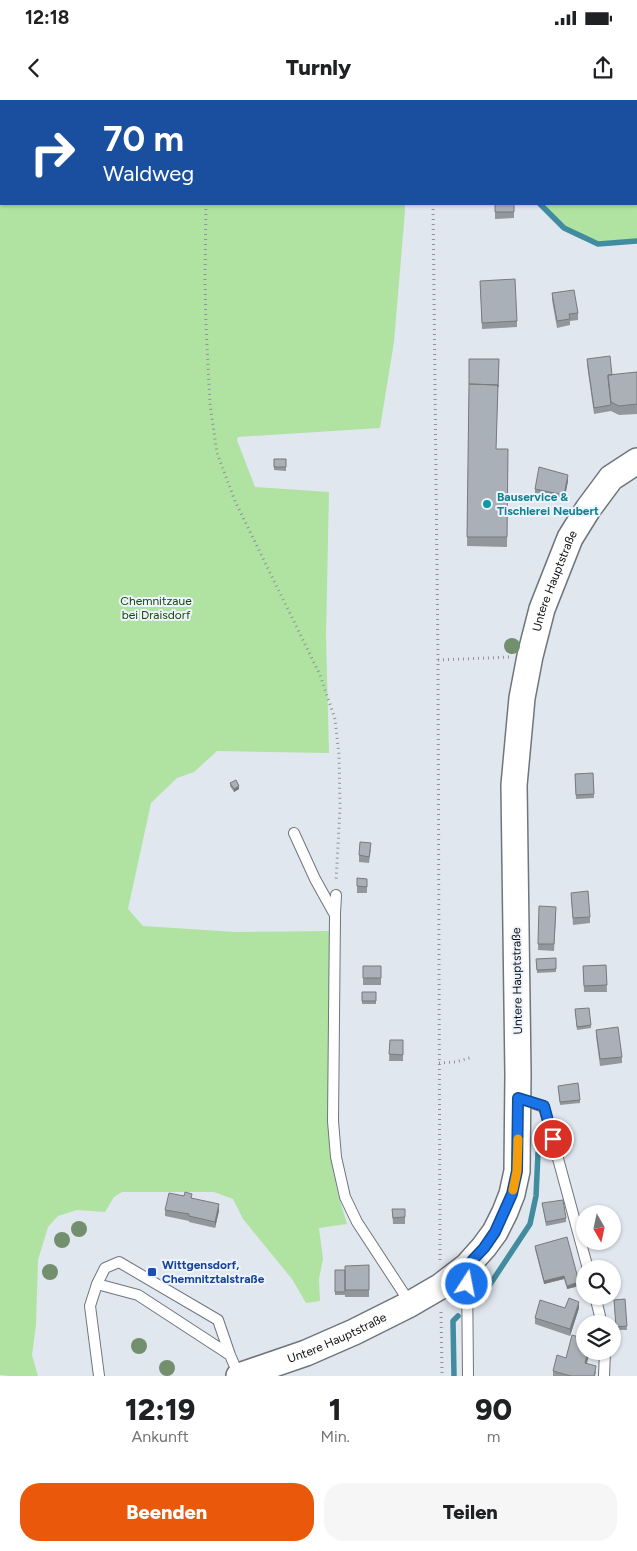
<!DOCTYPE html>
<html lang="de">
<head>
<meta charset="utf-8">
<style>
  :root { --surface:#fff; --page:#f6f6f6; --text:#202124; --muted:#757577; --accent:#ea580c }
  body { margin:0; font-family:Figtree,sans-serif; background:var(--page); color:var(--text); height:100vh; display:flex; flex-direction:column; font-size:19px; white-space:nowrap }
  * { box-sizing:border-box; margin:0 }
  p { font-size:16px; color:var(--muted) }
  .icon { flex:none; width:28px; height:28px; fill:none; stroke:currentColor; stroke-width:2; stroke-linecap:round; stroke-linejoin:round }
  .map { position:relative; height:1276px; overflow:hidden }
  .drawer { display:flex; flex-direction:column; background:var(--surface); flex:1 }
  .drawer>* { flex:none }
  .banner { position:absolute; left:0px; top:0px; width:638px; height:105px; box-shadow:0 1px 4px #0004; background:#1a4fa0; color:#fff; overflow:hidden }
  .needle { width:32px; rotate:171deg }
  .controls { position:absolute; left:576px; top:1105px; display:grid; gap:10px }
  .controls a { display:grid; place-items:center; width:45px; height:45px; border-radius:50%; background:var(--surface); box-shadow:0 1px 4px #0004; font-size:25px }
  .pin { position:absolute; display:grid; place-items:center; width:42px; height:42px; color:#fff; margin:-21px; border:2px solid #fff; border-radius:50%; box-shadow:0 1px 5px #0007 }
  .me { position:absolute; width:55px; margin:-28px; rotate:11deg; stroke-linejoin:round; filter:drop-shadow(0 0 4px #0008) }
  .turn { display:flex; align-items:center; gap:18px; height:105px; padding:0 20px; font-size:22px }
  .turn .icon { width:65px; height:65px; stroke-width:2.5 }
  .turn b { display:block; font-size:35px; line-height:42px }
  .eta { display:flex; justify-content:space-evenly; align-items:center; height:85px; text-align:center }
  .eta b { font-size:30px; font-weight:800; line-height:35px }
  .primary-button { display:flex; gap:10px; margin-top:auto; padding:10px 20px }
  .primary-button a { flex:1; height:58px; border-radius:20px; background:var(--accent); color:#fff; font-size:20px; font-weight:800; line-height:58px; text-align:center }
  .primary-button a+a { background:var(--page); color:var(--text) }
  .status { display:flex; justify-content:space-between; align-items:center; height:35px; padding:0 25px; background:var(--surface); direction:ltr }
  .status svg { height:14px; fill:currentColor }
  header { display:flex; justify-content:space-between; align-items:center; height:65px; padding:0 20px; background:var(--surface); font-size:22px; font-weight:800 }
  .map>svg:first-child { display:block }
  .green { fill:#b0e3a2 }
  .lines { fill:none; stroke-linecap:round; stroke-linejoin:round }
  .stream { stroke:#428ca0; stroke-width:5.5 }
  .service-casing { stroke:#6f757c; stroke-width:12 }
  .tertiary-casing { stroke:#6f757c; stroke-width:28 }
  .path { stroke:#8e9298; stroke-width:3; stroke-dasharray:1 4; stroke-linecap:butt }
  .service { stroke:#fff; stroke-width:10 }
  .tertiary { stroke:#fff; stroke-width:25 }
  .tree { fill:#728f6e }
  .wall { fill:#92979d }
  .shaded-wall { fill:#777b80 }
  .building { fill:#aab0b7; stroke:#777b80 }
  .route-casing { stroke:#114b97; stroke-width:12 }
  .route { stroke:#1a73e8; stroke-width:9 }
  .slow { stroke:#f59e0b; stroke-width:9 }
  .culture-dot { fill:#0f9aa8; stroke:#eef4fd; stroke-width:2 }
  .transit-dot { fill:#1a4fb4; stroke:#eef4fd; stroke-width:2 }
  .labels { text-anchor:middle; stroke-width:4; stroke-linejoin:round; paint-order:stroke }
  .culture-label { font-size:12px; font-weight:bold; fill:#0d838f; stroke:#eef4fd; text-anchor:start }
  .street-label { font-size:12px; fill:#0e1012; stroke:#eef4fd }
  .park-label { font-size:12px; fill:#174704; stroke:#eef4fd }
  .transit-label { font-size:12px; font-weight:bold; fill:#164399; stroke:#eef4fd; text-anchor:start }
</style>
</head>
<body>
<div class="status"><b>12:18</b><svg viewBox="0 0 49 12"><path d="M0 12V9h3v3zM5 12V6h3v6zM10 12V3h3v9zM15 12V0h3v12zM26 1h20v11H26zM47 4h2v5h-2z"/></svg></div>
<header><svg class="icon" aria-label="back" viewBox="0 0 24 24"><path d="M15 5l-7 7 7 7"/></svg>Turnly<svg class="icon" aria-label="share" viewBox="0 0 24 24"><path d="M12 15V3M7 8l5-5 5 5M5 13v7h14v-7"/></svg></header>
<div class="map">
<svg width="637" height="1276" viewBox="0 0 637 1276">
  <rect width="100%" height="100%" fill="#e1e7ef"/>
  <path class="green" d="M 0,0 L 401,0 L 402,1 L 1,1 L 1,104 L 405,104 L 405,111 L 394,242 L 380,328 L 238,337 L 237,340 L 255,387 L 329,392 L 326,536 L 329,653 L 217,651 L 194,672 L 177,678 L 151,703 L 128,809 L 143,826 L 236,832 L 330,831 L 330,982 L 329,1048 L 337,1091 L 347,1124 L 319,1128 L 323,1159 L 319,1179 L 320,1201 L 306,1203 L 292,1179 L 243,1119 L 233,1099 L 214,1092 L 122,1092 L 114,1097 L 105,1112 L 77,1110 L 58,1116 L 48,1127 L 38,1160 L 36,1225 L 32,1255 L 38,1276 L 8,1276 L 0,1275 Z
    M 472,0 L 637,0 L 637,141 L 598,144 L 575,136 L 560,126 L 540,104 L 636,104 L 636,1 L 472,1 Z"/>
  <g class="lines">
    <path class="stream" d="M 478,0 L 479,1
      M 540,104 L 564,128 L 598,144 L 637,141
      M 489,1186 L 530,1124 L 536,1096 L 538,1053
      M 454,1276 L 453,1221 L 458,1216"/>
    <g class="service-casing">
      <path id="service" d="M 294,733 L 315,779 L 335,815 L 333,1021 L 336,1057 L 345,1097 L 357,1122 L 410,1203
        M 335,814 L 336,795
        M 518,998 L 544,1007 L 588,1169
        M 467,1169 L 468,1276
        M 97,1184 L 138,1195 L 230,1255
        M 595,1196 L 602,1224
        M 99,1276 L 90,1206 L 97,1184 L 105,1168 L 119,1162 L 218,1220 L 230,1255 L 239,1276
        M 604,1276 L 605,1251"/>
    </g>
    <g class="tertiary-casing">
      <g id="tertiary">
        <path id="s1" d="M 239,1276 L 306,1253 L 354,1232 L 410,1204 L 441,1186 L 467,1166 L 484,1147 L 495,1132 L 505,1112 L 512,1094 L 517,1071 L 518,974 L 514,685 L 522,598 L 530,556 L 542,509 L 570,438 L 588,409 L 611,378 L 637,361"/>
      </g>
    </g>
    <path class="path" d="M 432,0 L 432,1
      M 212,1 L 212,0
      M 206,104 L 205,179 L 206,225 L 210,304 L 217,353 L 235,401 L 320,575 L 335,619 L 339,655 L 340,708 L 336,782
      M 433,104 L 438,560 L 440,1160
      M 438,560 L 510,557
      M 439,963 L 455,962 L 473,957
      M 441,1212 L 442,1276"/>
    <use href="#service" class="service"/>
    <use href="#tertiary" class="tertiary"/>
  </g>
  <g class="tree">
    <circle cx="512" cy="546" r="8"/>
    <circle cx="79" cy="1129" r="8"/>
    <circle cx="62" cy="1140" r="8"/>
    <circle cx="50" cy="1172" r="8"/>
    <circle cx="139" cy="1246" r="8"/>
    <circle cx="167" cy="1268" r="8"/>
  </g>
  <path class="wall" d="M 495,104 L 514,104 L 514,118 L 495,119 Z
    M 480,181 L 517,221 L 517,227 L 482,229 Z
    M 552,193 L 578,213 L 578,220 L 570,221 L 570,225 L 557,228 L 552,200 Z
    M 499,259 L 496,349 L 508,349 L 507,447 L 467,446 L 469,285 Z
    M 587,259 L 612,275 L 637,272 L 637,314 L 619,315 L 611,311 L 594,314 L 587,265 Z
    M 274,359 L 286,359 L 286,371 L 274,370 Z
    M 568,381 L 564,401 L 535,396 L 535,389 Z
    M 593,673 L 594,698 L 576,699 L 575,674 Z
    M 230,683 L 239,689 L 234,692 L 230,686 Z
    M 371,749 L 369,763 L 359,762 L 359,755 Z
    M 357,778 L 367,779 L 367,793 L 357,793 Z
    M 571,793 L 590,817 L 590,823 L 573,825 Z
    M 539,806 L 556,814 L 554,851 L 538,850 Z
    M 556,858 L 556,872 L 537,873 L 536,859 Z
    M 606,865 L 607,892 L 584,892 L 583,866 Z
    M 363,866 L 381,866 L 381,885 L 363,885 Z
    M 362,892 L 376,892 L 376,904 L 362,904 Z
    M 575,909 L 591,925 L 591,928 L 577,930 Z
    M 596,930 L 622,957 L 622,963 L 600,966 L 596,936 Z
    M 390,940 L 403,940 L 403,961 L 389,961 Z
    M 558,986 L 580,1000 L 580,1003 L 560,1005 Z
    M 192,1098 L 219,1111 L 215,1128 L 189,1122 L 189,1121 L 165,1116 L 165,1110 Z
    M 542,1103 L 566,1118 L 566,1122 L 546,1126 Z
    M 392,1109 L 405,1109 L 405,1124 L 393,1124 Z
    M 535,1146 L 579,1186 L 567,1189 L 564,1179 L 544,1184 L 535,1149 Z
    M 369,1165 L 369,1197 L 345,1197 L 345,1195 L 335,1195 L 335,1170 L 345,1170 Z
    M 625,1199 L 627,1230 L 616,1230 L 614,1200 Z
    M 565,1208 L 579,1208 L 570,1236 L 535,1224 L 535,1218 Z
    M 585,1251 L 590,1251 L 587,1263 L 596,1272 L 595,1276 L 553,1276 L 553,1271 L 566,1258 Z"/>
  <path class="shaded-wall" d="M 568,375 L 568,381 L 564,401 L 564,395 Z
    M 239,686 L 239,689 L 234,692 L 234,689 Z
    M 219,1104 L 219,1111 L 215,1128 L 215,1122 Z
    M 564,1176 L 564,1179 L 544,1184 L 544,1181 Z
    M 579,1182 L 579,1186 L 567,1189 L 567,1186 Z
    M 579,1202 L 579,1208 L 570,1236 L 570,1229 Z
    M 588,1251 L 590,1251 L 585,1269 L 585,1263 Z"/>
  <path class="building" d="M 495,104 L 514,104 L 514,112 L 495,112 Z
    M 515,179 L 517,221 L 482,223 L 480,181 Z
    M 574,190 L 578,213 L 569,214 L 570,219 L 557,221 L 552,193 Z
    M 610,256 L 612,275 L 608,275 L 608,278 L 611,305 L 594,308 L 587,259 Z
    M 469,259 L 499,259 L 498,287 L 498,285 L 469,284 Z
    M 637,272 L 637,304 L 619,306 L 611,302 L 608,275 Z
    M 469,284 L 498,285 L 496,349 L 508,349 L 507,437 L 467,437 Z
    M 274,359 L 286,359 L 286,367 L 274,367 Z
    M 539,367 L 568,375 L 564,395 L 535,389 Z
    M 593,673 L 594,694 L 576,695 L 575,674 Z
    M 236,680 L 239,686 L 234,689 L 230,683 Z
    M 360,742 L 371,743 L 369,757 L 359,755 Z
    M 357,778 L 367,779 L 367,787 L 357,786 Z
    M 588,791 L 590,817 L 573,818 L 571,793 Z
    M 539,806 L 556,807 L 554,844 L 538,844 Z
    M 556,858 L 556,869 L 537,870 L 536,859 Z
    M 606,865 L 607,885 L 584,886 L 583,866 Z
    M 363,866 L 381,866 L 381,878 L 363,878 Z
    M 362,892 L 376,892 L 376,901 L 362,901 Z
    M 589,908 L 591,925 L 577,927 L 575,909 Z
    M 618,927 L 622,957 L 600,959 L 596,930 Z
    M 390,940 L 403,940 L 403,955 L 389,954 Z
    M 578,983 L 580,1000 L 560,1002 L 558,986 Z
    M 185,1092 L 192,1094 L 191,1098 L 219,1104 L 215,1122 L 189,1116 L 189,1114 L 165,1110 L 169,1093 L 184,1096 Z
    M 563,1100 L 566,1118 L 546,1122 L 542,1103 Z
    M 392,1109 L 405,1109 L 405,1117 L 393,1118 Z
    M 567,1137 L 579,1182 L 567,1186 L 564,1176 L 544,1181 L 535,1146 Z
    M 369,1165 L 369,1190 L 345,1190 L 345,1166 Z
    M 335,1170 L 345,1170 L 345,1192 L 335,1192 Z
    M 569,1198 L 579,1202 L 570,1229 L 535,1218 L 540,1200 L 565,1208 Z
    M 625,1199 L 627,1226 L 616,1227 L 614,1200 Z
    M 572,1235 L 585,1239 L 585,1251 L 588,1251 L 585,1263 L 596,1266 L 594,1276 L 571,1276 L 553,1271 L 557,1255 L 566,1258 Z"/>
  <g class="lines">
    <g class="route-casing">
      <path id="route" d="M 467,1184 L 467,1166 L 484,1148 L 495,1132 L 512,1094 L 517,1071 L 518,998 L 544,1006 L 553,1039"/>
    </g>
    <use href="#route" class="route"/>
    <path class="slow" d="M 513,1090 L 517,1071 L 518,1039"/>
  </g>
  <circle class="culture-dot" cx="487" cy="404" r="5"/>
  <rect class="transit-dot" x="147" y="1167" width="10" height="10" rx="2.5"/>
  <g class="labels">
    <g class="culture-label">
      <text x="497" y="401">Bauservice &amp;<tspan x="497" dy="14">Tischlerei Neubert</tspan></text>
    </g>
    <g class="street-label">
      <text dy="4" stroke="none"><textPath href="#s1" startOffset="959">Untere Hauptstraße</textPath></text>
      <text transform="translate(517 881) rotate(-91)" y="4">Untere Hauptstraße</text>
      <text dy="4" stroke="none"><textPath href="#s1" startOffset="105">Untere Hauptstraße</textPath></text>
    </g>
    <g class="park-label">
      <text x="156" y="505">Chemnitzaue<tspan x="156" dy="14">bei Draisdorf</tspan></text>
    </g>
    <g class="transit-label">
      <text x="162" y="1169">Wittgensdorf,<tspan x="162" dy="14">Chemnitztalstraße</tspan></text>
    </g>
  </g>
</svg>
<div class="controls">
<a><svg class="needle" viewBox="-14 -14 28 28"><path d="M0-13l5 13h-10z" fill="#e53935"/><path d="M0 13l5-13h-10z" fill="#757577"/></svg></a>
<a><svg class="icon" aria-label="search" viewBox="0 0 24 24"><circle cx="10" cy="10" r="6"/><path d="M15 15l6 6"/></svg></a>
<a><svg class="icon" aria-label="layers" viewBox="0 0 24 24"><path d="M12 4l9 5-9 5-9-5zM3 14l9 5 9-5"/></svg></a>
</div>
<div class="pin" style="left:553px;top:1039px;background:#d93025"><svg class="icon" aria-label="arrive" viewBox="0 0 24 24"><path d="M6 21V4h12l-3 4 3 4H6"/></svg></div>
<svg class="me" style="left:467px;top:1184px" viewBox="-20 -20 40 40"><circle r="17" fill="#1a73e8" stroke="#fff" stroke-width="3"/><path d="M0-11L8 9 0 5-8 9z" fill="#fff"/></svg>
<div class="banner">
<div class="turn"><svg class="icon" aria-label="right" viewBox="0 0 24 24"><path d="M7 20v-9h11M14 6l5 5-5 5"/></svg><div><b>70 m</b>Waldweg</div></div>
</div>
</div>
<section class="drawer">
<div class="eta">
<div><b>12:19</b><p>Ankunft</p></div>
<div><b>1</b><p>Min.</p></div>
<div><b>90</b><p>m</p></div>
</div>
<div class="primary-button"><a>Beenden</a><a>Teilen</a></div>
</section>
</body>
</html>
